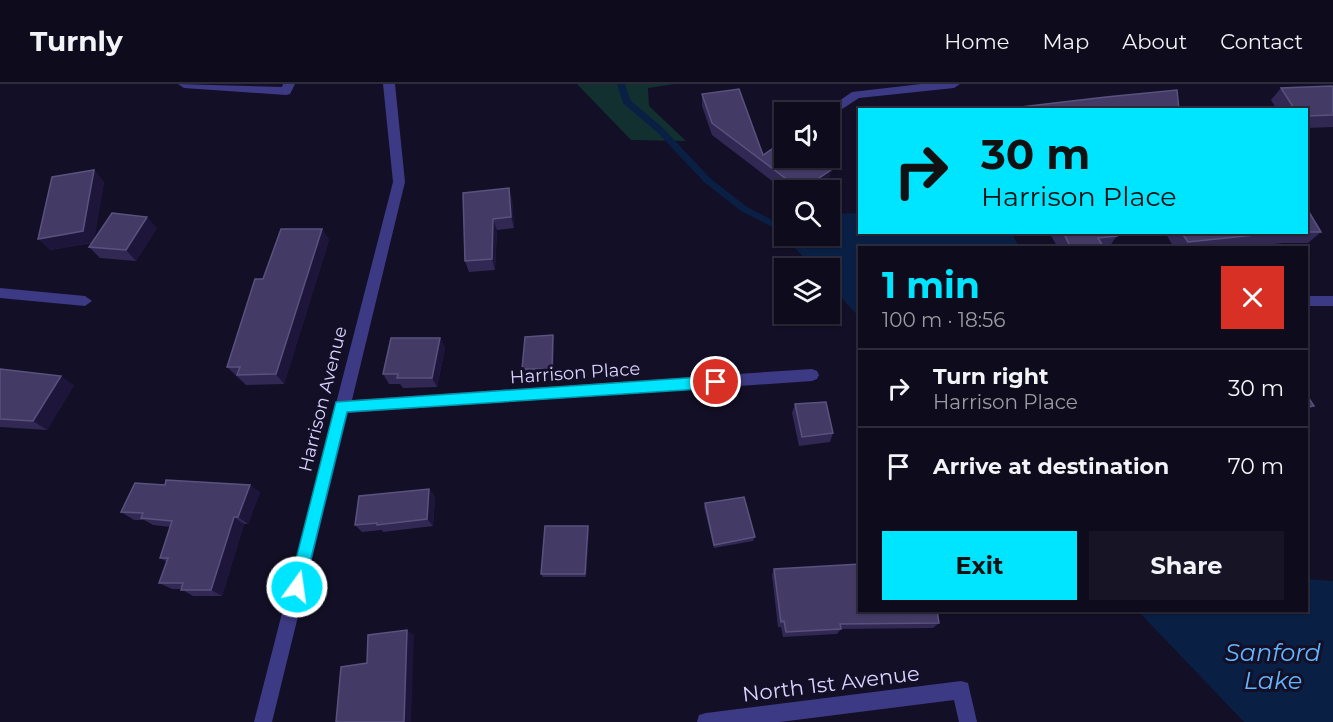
<!DOCTYPE html>
<html lang="en">
<head>
<meta charset="utf-8">
<style>
  :root { --surface:#0e0b1c; --page:#171425; --text:#f1f3f6; --muted:#9b9ba3; --line:#2e2b3b; --accent:#00e5ff }
  body { margin:0; font-family:Montserrat,sans-serif; background:var(--page); color:var(--text); height:100vh; display:flex; flex-direction:column; font-size:22px; white-space:nowrap }
  * { box-sizing:border-box; margin:0 }
  p { font-size:20px; color:var(--muted) }
  .icon { flex:none; width:33px; height:33px; fill:none; stroke:currentColor; stroke-width:2; stroke-linecap:round; stroke-linejoin:round }
  .map { position:relative; flex:1; overflow:hidden }
  .side { position:absolute; left:858px; top:162px; width:450px; height:366px; display:flex; flex-direction:column; background:var(--surface); border-radius:0px; box-shadow:0 2px 4px #0004,0 0 0 2px var(--line) }
  .side>* { flex:none }
  .banner { position:absolute; left:858px; top:24px; width:450px; height:126px; border-radius:0px; box-shadow:0 2px 4px #0004,0 0 0 2px var(--line); background:#00e5ff; color:#111; overflow:hidden }
  .buttons { position:absolute; left:774px; top:18px; display:grid; gap:12px }
  .buttons a { display:grid; place-items:center; width:66px; height:66px; border-radius:0px; background:var(--surface); box-shadow:0 2px 4px #0004,0 0 0 2px var(--line); font-size:30px }
  .pin { position:absolute; display:grid; place-items:center; width:51px; height:51px; color:#fff; margin:-26px; border:3px solid #fff; border-radius:50%; box-shadow:0 2px 6px #0007 }
  .me { position:absolute; width:66px; margin:-33px; rotate:14deg; stroke-linejoin:round; filter:drop-shadow(0 0 4px #0008) }
  .turn { display:flex; align-items:center; gap:21px; height:126px; padding:0 24px; font-size:27px }
  .turn .icon { width:78px; height:78px; stroke-width:2.5 }
  .turn b { display:block; font-size:42px; line-height:51px }
  .round { display:grid; place-items:center; flex:none; width:63px; height:63px; border-radius:0px; background:var(--page) }
  .summary { display:flex; align-items:center; justify-content:space-between; height:102px; padding:0 24px }
  h1 { font-size:36px; font-weight:700; line-height:45px; color:var(--accent) }
  .button { display:flex; gap:12px; margin-top:auto; padding:12px 24px }
  .button a { flex:1; height:69px; border-radius:0px; background:var(--accent); color:#111; font-size:24px; font-weight:700; line-height:69px; text-align:center }
  .button a+a { background:var(--page); color:var(--text) }
  ul { padding:0; list-style:none }
  li { display:flex; align-items:center; gap:18px; height:78px; padding:0 24px; border-top:2px solid var(--line) }
  li div { flex:1 }
  li b { display:block; font-size:22px }
  li em { font-style:normal }
  header { display:flex; align-items:center; gap:36px; box-sizing:border-box; height:84px; padding:0 30px; background:var(--surface); border-bottom:2px solid var(--line) }
  header strong { font-size:28px }
  nav { display:flex; gap:33px; margin-inline-start:auto; font-size:21px }
  .map>svg:first-child { display:block }
  .green { fill:#12302f }
  .water { fill:#0a1f44 }
  .lines { fill:none; stroke-linecap:round; stroke-linejoin:round }
  .stream { fill:#0a1f44; fill-rule:evenodd }
  .service { fill:#3d3a85; fill-rule:evenodd }
  .minor { fill:#3d3a85; fill-rule:evenodd }
  .wall { fill:#312854 }
  .shaded-wall { fill:#1d163a }
  .building { fill:#433a66; stroke:#5a527e; stroke-width:1.5 }
  .route { fill:#00e5ff; stroke:#0095a6; stroke-width:1.5 }
  .labels { text-anchor:middle; stroke-width:6; stroke-linejoin:round; paint-order:stroke }
  .street-label { font-size:18px; fill:#d9d4ff; stroke:#130f26 }
  .near-street-label { font-size:21px; fill:#d9d4ff; stroke:#130f26 }
  .near-water-label { font-size:24px; font-style:italic; fill:#62b6ff; stroke:#130f26 }
</style>
</head>
<body>
<header>
<strong>Turnly</strong>
<nav><a>Home</a><a>Map</a><a>About</a><a>Contact</a></nav>
</header>
<div class="map">
<svg width="1333" height="638" viewBox="0 0 1333 638">
  <rect width="100%" height="100%" fill="#130f26"/>
  <path class="green" d="M 577,0 L 675,0 L 648,4 L 649,22 L 686,57 L 631,56 Z"/>
  <path class="water" d="M 859,129 L 860,148 L 1012,149 L 1019,163 L 860,164 L 859,233 L 830,201 L 830,184 L 814,184 L 772,140 L 784,131 L 784,152 L 830,152 L 830,130 Z
    M 1307,495 L 1333,497 L 1333,638 L 1244,638 L 1138,527 L 1306,526 Z"/>
  <g class="lines">
    <path class="stream" d="M 617,0 L 625,0 L 630,16 L 664,45 L 710,94 L 747,123 L 784,142 L 784,149 L 741,127 L 704,98 L 658,49 L 623,19 Z"/>
    <path class="service" d="M 178,0 L 282,3 L 283,0 L 295,0 L 290,10 L 286,11 L 184,4 Z"/>
    <path class="minor" d="M 383,0 L 395,0 L 405,98 L 352,316 L 812,285 L 817,287 L 819,291 L 817,295 L 812,297 L 348,329 L 272,638 L 254,638 L 393,98 Z
      M 921,0 L 960,0 L 954,4 L 859,14 L 833,31 L 830,32 L 830,28 L 823,28 L 852,8 Z
      M 0,204 L 85,212 L 92,217 L 85,222 L 0,214 Z
      M 1306,212 L 1333,212 L 1333,222 L 1306,222 Z
      M 961,597 L 968,599 L 977,638 L 959,638 L 954,616 L 780,638 L 697,638 L 699,631 L 706,629 Z"/>
  </g>
  <path class="wall" d="M 1333,3 L 1333,43 L 1306,44 L 1306,26 L 1277,26 L 1271,16 L 1281,4 Z
    M 702,10 L 763,71 L 831,86 L 828,98 L 815,106 L 784,106 L 712,51 L 702,22 Z
    M 94,86 L 104,98 L 94,154 L 157,144 L 136,177 L 100,174 L 89,163 L 91,159 L 50,166 Z
    M 463,109 L 512,115 L 514,144 L 497,146 L 495,186 L 469,188 L 465,177 Z
    M 1306,123 L 1321,148 L 1308,159 L 1284,159 L 1235,164 L 1174,164 L 1165,148 L 1306,148 Z
    M 322,145 L 329,156 L 284,300 L 246,301 L 227,283 L 263,195 Z
    M 1049,148 L 1115,148 L 1117,152 L 1109,163 L 1058,164 Z
    M 553,251 L 554,257 L 553,290 L 524,290 L 522,285 Z
    M 440,254 L 445,264 L 437,303 L 403,304 L 400,300 L 389,300 L 383,290 Z
    M 0,285 L 74,301 L 47,346 L 0,343 Z
    M 1306,310 L 1314,322 L 1306,327 Z
    M 795,320 L 833,349 L 830,358 L 799,362 L 792,329 Z
    M 165,401 L 260,408 L 248,440 L 244,440 L 222,512 L 193,512 L 181,505 L 172,505 L 159,499 L 167,478 L 160,474 L 170,443 L 153,441 L 144,436 L 134,436 L 121,428 Z
    M 429,405 L 435,413 L 433,442 L 383,448 L 382,446 L 362,448 L 355,441 Z
    M 705,419 L 755,453 L 753,457 L 714,464 L 704,423 Z
    M 589,446 L 586,493 L 543,493 L 541,490 Z
    M 774,485 L 860,526 L 954,526 L 949,530 L 938,530 L 939,539 L 933,544 L 841,545 L 837,550 L 783,553 L 781,543 L 778,543 L 772,491 Z"/>
  <path class="shaded-wall" d="M 94,86 L 104,98 L 94,158 L 50,166 L 38,155 Z
    M 831,86 L 828,98 L 815,106 L 801,106 Z
    M 509,104 L 512,115 L 514,144 L 511,133 Z
    M 147,133 L 157,144 L 136,177 L 126,166 Z
    M 493,135 L 497,146 L 495,186 L 492,175 Z
    M 322,145 L 329,156 L 284,300 L 276,290 Z
    M 553,251 L 554,257 L 553,290 L 552,285 Z
    M 440,254 L 445,264 L 437,303 L 432,294 Z
    M 61,292 L 74,301 L 47,346 L 33,337 Z
    M 250,401 L 260,408 L 248,440 L 238,433 Z
    M 429,405 L 435,413 L 433,442 L 427,435 Z
    M 234,433 L 244,440 L 222,512 L 211,506 Z
    M 588,442 L 589,446 L 586,493 L 585,490 Z
    M 407,546 L 414,551 L 411,638 L 404,638 Z"/>
  <path class="building" d="M 1332,2 L 1333,3 L 1333,31 L 1306,32 L 1306,26 L 1295,26 L 1281,4 Z
    M 739,5 L 763,71 L 784,57 L 784,74 L 813,74 L 831,86 L 801,106 L 712,39 L 702,10 Z
    M 1177,6 L 1179,26 L 995,26 L 1106,13 Z
    M 94,86 L 83,147 L 38,155 L 52,93 Z
    M 509,104 L 511,133 L 493,135 L 492,175 L 465,177 L 463,109 Z
    M 1306,123 L 1321,148 L 1306,148 Z
    M 112,129 L 147,133 L 126,166 L 89,163 Z
    M 281,145 L 322,145 L 276,290 L 237,291 L 240,283 L 227,283 L 255,195 L 263,195 Z
    M 1063,148 L 1115,148 L 1117,152 L 1098,154 L 1104,164 L 1071,164 Z
    M 1181,148 L 1285,148 L 1188,158 Z
    M 553,251 L 552,285 L 522,285 L 525,253 Z
    M 391,254 L 440,254 L 432,294 L 397,294 L 398,290 L 383,290 Z
    M 0,285 L 61,292 L 33,337 L 0,335 Z
    M 1306,310 L 1314,322 L 1306,323 Z
    M 826,318 L 833,349 L 802,353 L 795,320 Z
    M 166,396 L 250,401 L 238,433 L 234,433 L 211,506 L 181,506 L 183,499 L 159,499 L 168,474 L 160,474 L 172,437 L 141,434 L 143,429 L 121,428 L 135,399 L 165,401 Z
    M 429,405 L 427,435 L 377,441 L 377,439 L 355,441 L 359,412 Z
    M 744,413 L 755,453 L 714,461 L 705,419 Z
    M 545,442 L 588,442 L 585,490 L 541,490 Z
    M 860,480 L 860,526 L 937,526 L 939,539 L 840,540 L 841,545 L 786,548 L 784,537 L 781,538 L 774,485 Z
    M 407,546 L 404,638 L 336,638 L 341,583 L 367,579 L 368,551 Z"/>
  <path class="route" d="M 716,292 L 721,294 L 723,298 L 721,302 L 716,304 L 347,328 L 304,503 L 302,508 L 297,511 L 291,508 L 289,503 L 336,318 Z"/>
  <g class="labels">
    <g class="street-label">
      <text transform="translate(575 289) rotate(-4)" y="6">Harrison Place</text>
      <text transform="translate(323 315) rotate(-76)" y="6">Harrison Avenue</text>
    </g>
    <g class="near-street-label">
      <text transform="translate(831 600) rotate(-7)" y="7">North 1st Avenue</text>
    </g>
    <g class="near-water-label">
      <text x="1273" y="577">Sanford<tspan x="1273" dy="28">Lake</tspan></text>
    </g>
  </g>
</svg>
<div class="buttons">
<a><svg class="icon" aria-label="sound" viewBox="0 0 24 24"><path d="M4 9h4l5-4v14l-5-4H4zM17 9q2 3 0 6"/></svg></a>
<a><svg class="icon" aria-label="search" viewBox="0 0 24 24"><circle cx="10" cy="10" r="6"/><path d="M15 15l6 6"/></svg></a>
<a><svg class="icon" aria-label="layers" viewBox="0 0 24 24"><path d="M12 4l9 5-9 5-9-5zM3 14l9 5 9-5"/></svg></a>
</div>
<div class="pin" style="left:716px;top:298px;background:#d93025"><svg class="icon" aria-label="arrive" viewBox="0 0 24 24"><path d="M6 21V4h12l-3 4 3 4H6"/></svg></div>
<svg class="me" style="left:297px;top:503px" viewBox="-20 -20 40 40"><circle r="17" fill="#00e5ff" stroke="#fff" stroke-width="3"/><path d="M0-11L8 9 0 5-8 9z" fill="#fff"/></svg>
<div class="banner">
<div class="turn"><svg class="icon" aria-label="right" viewBox="0 0 24 24"><path d="M7 20v-9h11M14 6l5 5-5 5"/></svg><div><b>30 m</b>Harrison Place</div></div>
</div>
<section class="side">
<div class="summary"><div><h1>1 min</h1><p>100 m · 18:56</p></div><a class="round" style="background:#d93025;color:#fff"><svg class="icon" aria-label="close" viewBox="0 0 24 24"><path d="M6 6l12 12M18 6L6 18"/></svg></a></div>
<ul>
<li><svg class="icon" aria-label="right" viewBox="0 0 24 24"><path d="M7 20v-9h11M14 6l5 5-5 5"/></svg><div><b>Turn right</b><p>Harrison Place</p></div><em>30 m</em></li>
<li><svg class="icon" aria-label="arrive" viewBox="0 0 24 24"><path d="M6 21V4h12l-3 4 3 4H6"/></svg><div><b>Arrive at destination</b></div><em>70 m</em></li>
</ul>
<div class="button"><a>Exit</a><a>Share</a></div>
</section>
</div>
</body>
</html>
